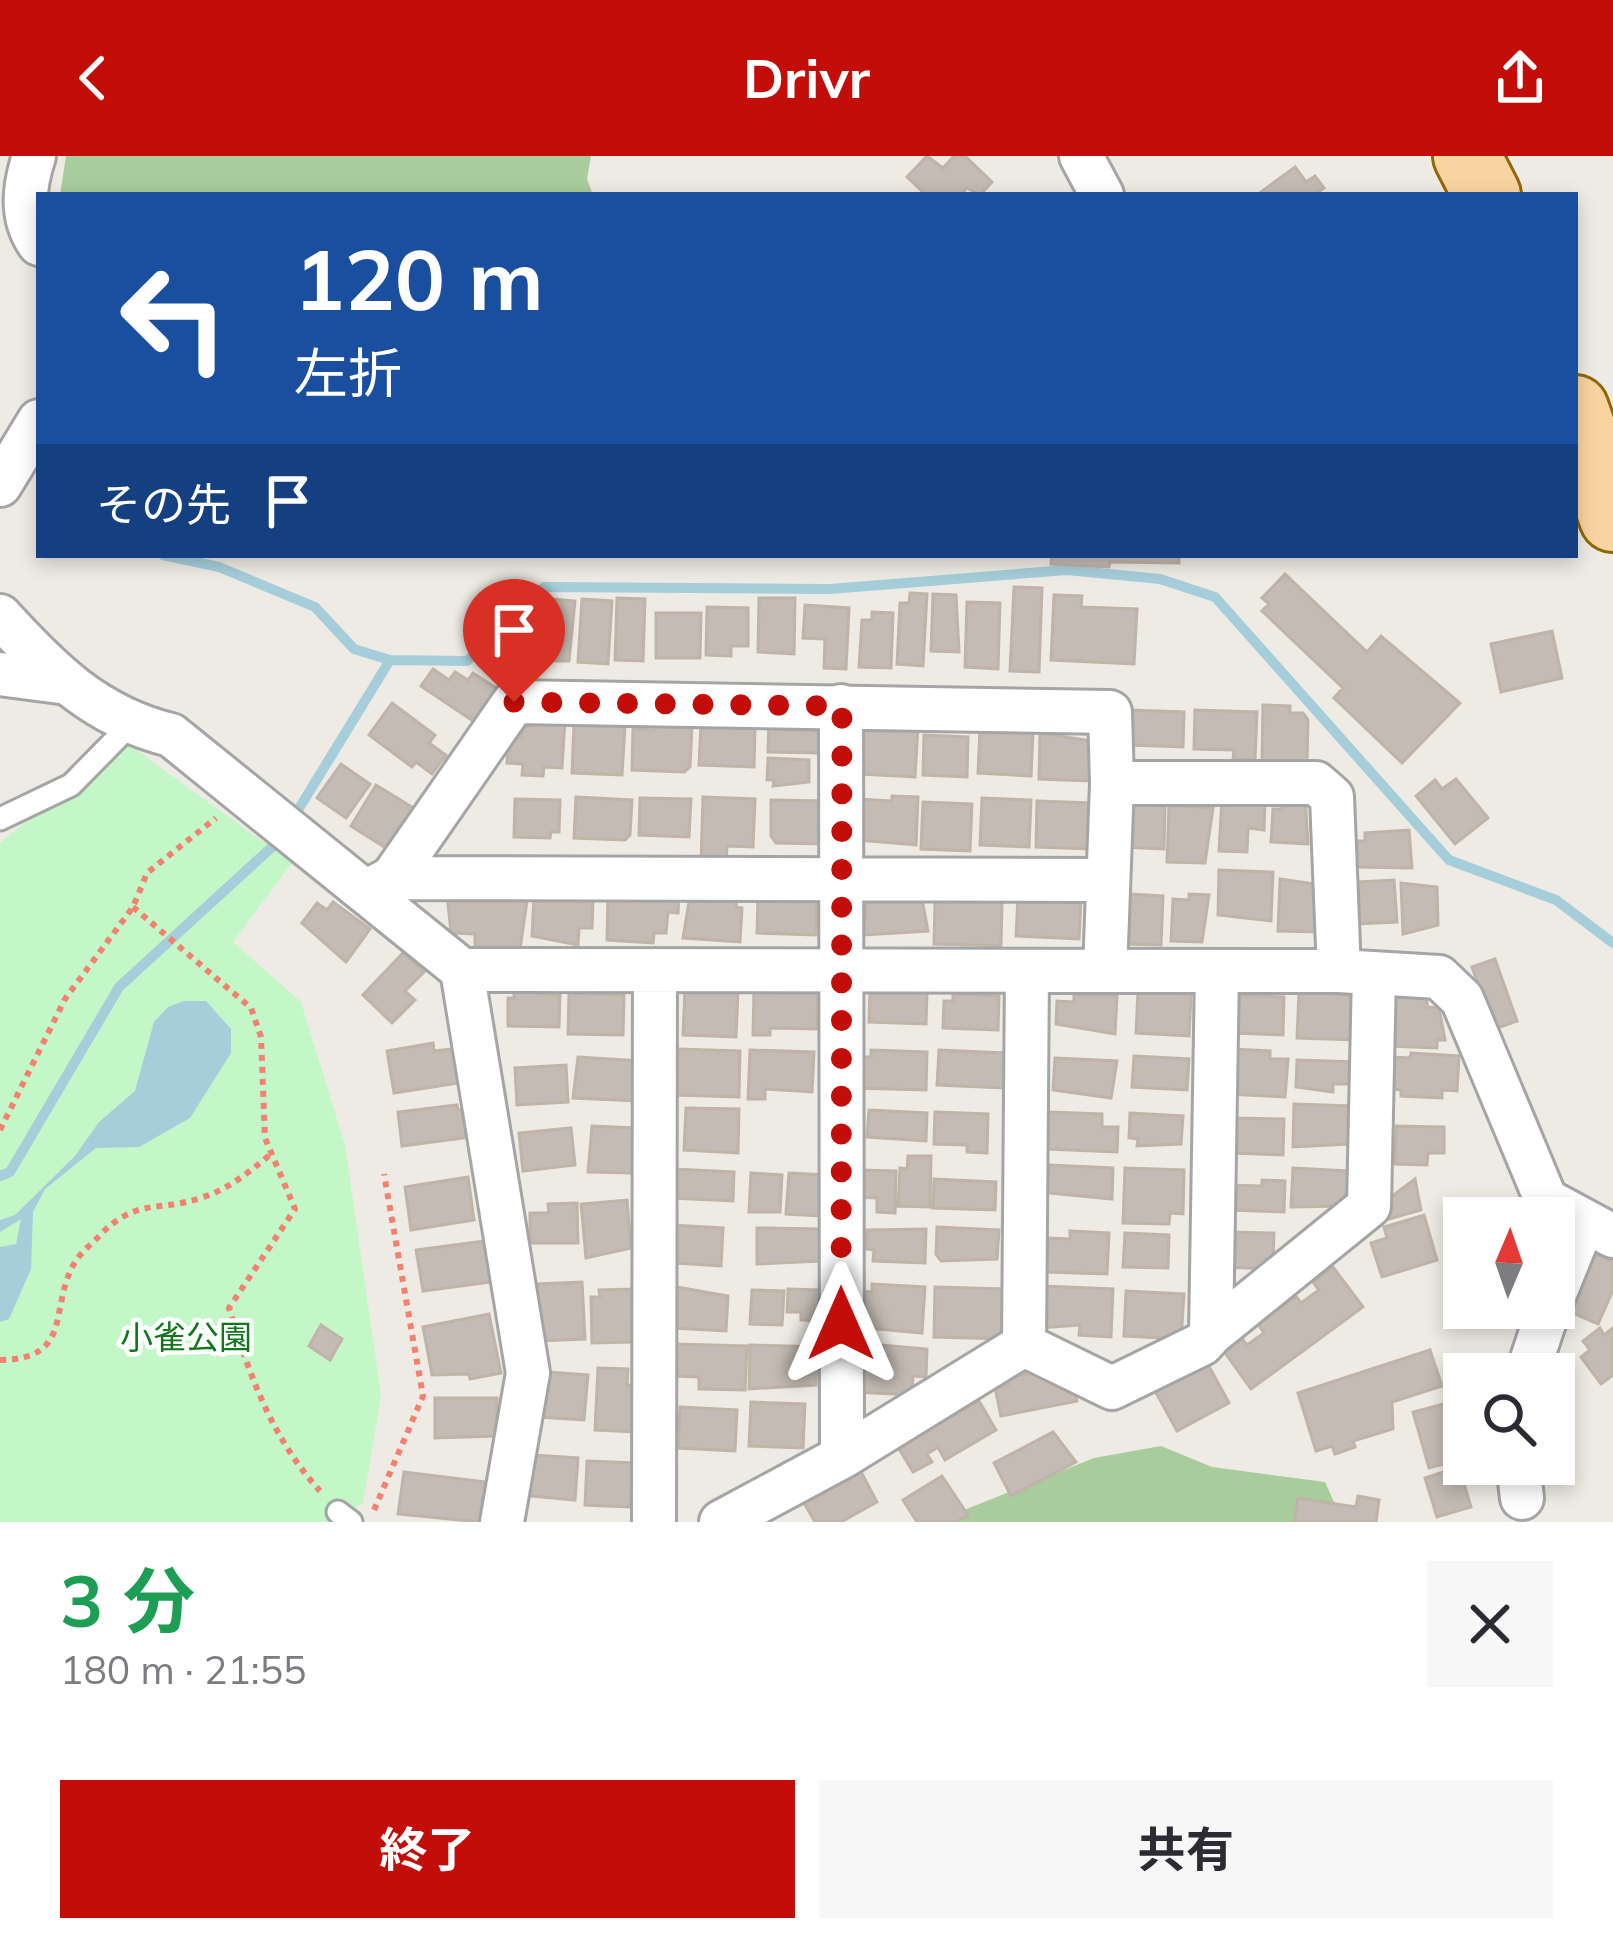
<!DOCTYPE html>
<html lang="ja">
<head>
<meta charset="utf-8">
<style>
  :root { --surface:#fff; --page:#f7f7f7; --text:#2b2b33; --muted:#7c7c81; --accent:#c30d08 }
  body { margin:0; font-family:Mulish,"Noto Sans JP",sans-serif; background:var(--page); color:var(--text); height:100vh; display:flex; flex-direction:column; font-size:45px; white-space:nowrap }
  * { box-sizing:border-box; margin:0 }
  p { font-size:39px; color:var(--muted) }
  .icon { flex:none; width:66px; height:66px; fill:none; stroke:currentColor; stroke-width:2; stroke-linecap:round; stroke-linejoin:round }
  .map { position:relative; height:1366px; overflow:hidden }
  .drawer { display:flex; flex-direction:column; background:var(--surface); flex:1 }
  .drawer>* { flex:none }
  .hud { position:absolute; left:36px; top:36px; width:1542px; height:366px; border-radius:0px; box-shadow:0 6px 18px #0003; background:#1a4fa0; color:#fff; overflow:hidden }
  .needle { width:78px; rotate:2deg }
  .buttons { position:absolute; left:1443px; top:1041px; display:grid; gap:24px }
  .buttons a { display:grid; place-items:center; width:132px; height:132px; border-radius:0px; background:var(--surface); box-shadow:0 6px 18px #0003; font-size:60px }
  .pin { position:absolute; display:grid; place-items:center; width:102px; height:102px; color:#fff; margin:-123px -51px; border-radius:50% 50% 50% 0; rotate:-45deg; box-shadow:0 0 12px #0007 }
  .pin .icon { rotate:45deg }
  .me { position:absolute; width:132px; margin:-66px; rotate:0deg; stroke-linejoin:round; filter:drop-shadow(0 0 9px #0008) }
  .turn { display:flex; align-items:center; gap:42px; height:252px; padding:0 60px; font-size:54px }
  .turn .icon { width:156px; height:156px; stroke-width:2.5 }
  .turn b { display:block; font-size:84px; line-height:102px }
  .then { display:flex; align-items:center; height:114px; padding:0 60px; background:#0003; gap:24px; font-size:45px }
  .round { display:grid; place-items:center; flex:none; width:126px; height:126px; border-radius:0px; background:var(--page) }
  .head { display:flex; align-items:center; justify-content:space-between; height:204px; padding:0 60px }
  h1 { font-size:72px; font-weight:700; line-height:90px; color:#1e9e55 }
  .button { display:flex; gap:24px; margin-top:auto; padding:24px 60px }
  .button a { flex:1; height:138px; border-radius:0px; background:var(--accent); color:#fff; font-size:48px; font-weight:700; line-height:138px; text-align:center }
  .button a+a { background:var(--page); color:var(--text) }
  header { display:flex; justify-content:space-between; align-items:center; height:156px; padding:0 60px; background:var(--accent); color:#fff; font-size:54px; font-weight:700 }
  .map>svg:first-child { display:block }
  .forest { fill:#a8cc9b }
  .park { fill:#c3f7c8 }
  .water { fill:#a6cdda }
  .lines { fill:none; stroke-linecap:round; stroke-linejoin:round }
  .stream { stroke:#a6cdda; stroke-width:10 }
  .building { fill:#c3bbb4; stroke:#c0b3a7; stroke-width:3 }
  .service-casing { stroke:#a5a5a5; stroke-width:27 }
  .minor-casing { stroke:#a5a5a5; stroke-width:48 }
  .primary-casing { stroke:#926706; stroke-width:72 }
  .path { stroke:#f48170; stroke-width:6; stroke-dasharray:6 6; stroke-linecap:butt }
  .service { stroke:#fff; stroke-width:21 }
  .minor { stroke:#fff; stroke-width:42 }
  .primary { stroke:#f8d4a0; stroke-width:66 }
  .route { stroke:#c30d08; stroke-width:21; stroke-dasharray:0 37.8 }
  .labels { text-anchor:middle; stroke-width:9; stroke-linejoin:round; paint-order:stroke }
  .park-label { font-size:33px; fill:#10781b; stroke:#fff }
</style>
</head>
<body>
<header><svg class="icon" aria-label="back" viewBox="0 0 24 24"><path d="M15 5l-7 7 7 7"/></svg>Drivr<svg class="icon" aria-label="share" viewBox="0 0 24 24"><path d="M12 15V3M7 8l5-5 5 5M5 13v7h14v-7"/></svg></header>
<div class="map">
<svg width="1613" height="1366" viewBox="0 0 1613 1366">
  <rect width="100%" height="100%" fill="#eeebe4"/>
  <path class="forest" d="M 66,0 L 591,0 L 587,23 L 593,39 L 60,39 Z
    M 1161,1290 L 1212,1311 L 1325,1326 L 1343,1366 L 934,1366 L 1094,1302 Z"/>
  <path class="park" d="M 123,584 L 292,707 L 233,786 L 301,846 L 345,989 L 381,1239 L 363,1347 L 333,1366 L 0,1366 L 0,687 Z"/>
  <path class="water" d="M 184,845 L 206,845 L 231,873 L 231,897 L 190,962 L 139,991 L 96,992 L 45,1033 L 33,1056 L 31,1113 L 9,1163 L 0,1166 L 0,1091 L 16,1088 L 21,1063 L 0,1076 L 0,1064 L 15,1059 L 75,1000 L 99,966 L 135,935 L 154,866 L 168,851 Z"/>
  <g class="lines">
    <path class="stream" d="M 163,399 L 219,411 L 315,451 L 354,493 L 390,504 L 467,505 L 544,431 L 830,433 L 1067,414 L 1160,423 L 1215,441 L 1449,704 L 1556,744 L 1613,787
      M 295,659 L 390,504
      M 0,1020 L 10,1016 L 119,831 L 272,691"/>
  </g>
  <path class="building" d="M 927,0 L 943,12 L 954,0 L 965,0 L 992,26 L 980,39 L 967,32 L 960,39 L 926,39 L 907,21 Z
    M 1295,11 L 1306,26 L 1315,20 L 1324,32 L 1314,39 L 1257,39 Z
    M 1052,399 L 1179,399 L 1179,407 L 1110,406 L 1109,411 L 1051,408 Z
    M 1285,418 L 1367,496 L 1381,480 L 1460,547 L 1402,607 L 1334,542 L 1343,532 L 1262,455 L 1269,448 L 1262,442 Z
    M 1014,431 L 1042,432 L 1039,516 L 1010,515 Z
    M 910,437 L 927,438 L 923,510 L 897,508 L 900,447 L 909,447 Z
    M 933,438 L 956,439 L 959,496 L 931,495 Z
    M 1054,439 L 1082,440 L 1081,451 L 1137,453 L 1134,508 L 1051,504 Z
    M 540,442 L 575,445 L 569,505 L 555,505 L 555,497 L 539,497 L 539,508 L 518,507 L 522,466 L 538,467 Z
    M 617,442 L 645,443 L 643,505 L 615,504 Z
    M 759,442 L 795,442 L 794,498 L 758,496 Z
    M 582,443 L 612,445 L 608,508 L 578,506 Z
    M 967,446 L 1000,447 L 998,513 L 965,511 Z
    M 805,449 L 849,452 L 846,513 L 824,512 L 825,483 L 803,482 Z
    M 707,451 L 748,452 L 748,490 L 731,490 L 731,500 L 706,499 Z
    M 872,456 L 893,457 L 891,512 L 859,511 L 862,464 L 872,464 Z
    M 656,457 L 701,457 L 700,502 L 656,502 Z
    M 1552,475 L 1562,522 L 1501,536 L 1491,488 Z
    M 433,513 L 449,524 L 455,516 L 468,524 L 473,517 L 499,534 L 476,567 L 421,530 Z
    M 392,547 L 435,579 L 429,587 L 446,599 L 432,618 L 416,606 L 412,611 L 369,579 Z
    M 1263,549 L 1290,550 L 1290,557 L 1303,557 L 1308,564 L 1307,605 L 1262,605 Z
    M 1130,554 L 1184,556 L 1183,591 L 1129,589 Z
    M 1195,554 L 1257,556 L 1255,604 L 1233,603 L 1234,594 L 1194,593 Z
    M 531,561 L 565,563 L 562,612 L 544,611 L 543,620 L 522,619 L 523,608 L 507,607 L 509,580 L 521,581 L 522,570 L 530,570 Z
    M 769,565 L 789,566 L 788,574 L 822,575 L 821,597 L 768,596 Z
    M 574,568 L 625,570 L 622,619 L 572,617 Z
    M 701,568 L 755,571 L 754,611 L 699,609 Z
    M 654,569 L 692,570 L 690,611 L 684,616 L 632,614 L 633,573 L 654,574 Z
    M 862,569 L 918,570 L 915,621 L 860,618 Z
    M 980,573 L 1033,577 L 1031,620 L 978,617 Z
    M 1040,577 L 1092,585 L 1090,625 L 1039,623 Z
    M 924,579 L 968,581 L 967,621 L 923,619 Z
    M 768,602 L 809,604 L 809,626 L 773,630 L 774,624 L 767,624 Z
    M 341,608 L 370,628 L 346,662 L 317,642 Z
    M 1456,623 L 1488,662 L 1455,688 L 1416,640 L 1435,624 L 1442,633 Z
    M 376,629 L 415,653 L 389,694 L 351,670 Z
    M 1282,638 L 1305,639 L 1308,688 L 1271,686 L 1273,653 L 1281,653 Z
    M 892,640 L 918,641 L 916,689 L 856,684 L 858,643 L 892,645 Z
    M 576,641 L 632,644 L 630,679 L 625,684 L 574,682 Z
    M 703,641 L 755,643 L 753,691 L 727,690 L 726,708 L 701,707 Z
    M 640,642 L 691,643 L 689,681 L 639,679 Z
    M 982,642 L 1031,644 L 1029,691 L 980,689 Z
    M 1222,642 L 1265,644 L 1264,674 L 1248,672 L 1247,696 L 1219,695 Z
    M 515,643 L 560,644 L 559,676 L 551,676 L 550,682 L 514,681 Z
    M 771,644 L 828,645 L 827,688 L 776,687 L 771,680 Z
    M 1037,645 L 1093,647 L 1091,693 L 1036,691 Z
    M 923,646 L 972,648 L 970,695 L 921,693 Z
    M 1125,648 L 1165,649 L 1164,693 L 1123,691 Z
    M 1169,649 L 1213,652 L 1205,707 L 1167,706 Z
    M 1409,674 L 1412,712 L 1358,711 L 1356,685 L 1365,685 L 1365,677 Z
    M 1219,714 L 1273,716 L 1271,765 L 1218,759 Z
    M 1280,723 L 1322,729 L 1320,776 L 1278,775 Z
    M 1394,724 L 1397,766 L 1357,768 L 1359,726 Z
    M 1401,727 L 1437,731 L 1438,769 L 1403,778 Z
    M 447,738 L 527,745 L 520,793 L 475,791 L 475,778 L 451,777 Z
    M 1129,738 L 1163,740 L 1161,789 L 1122,788 Z
    M 1189,738 L 1209,739 L 1202,786 L 1171,785 L 1173,743 L 1189,744 Z
    M 608,739 L 679,742 L 678,757 L 668,756 L 666,777 L 654,777 L 653,787 L 607,784 Z
    M 690,740 L 737,742 L 736,751 L 742,752 L 740,786 L 683,782 Z
    M 534,741 L 593,744 L 592,772 L 579,772 L 578,789 L 532,780 Z
    M 758,741 L 817,743 L 816,779 L 757,777 Z
    M 866,741 L 922,743 L 928,775 L 864,779 Z
    M 1018,741 L 1081,744 L 1079,783 L 1016,780 Z
    M 935,744 L 1002,745 L 1001,790 L 934,788 Z
    M 333,746 L 370,773 L 346,806 L 302,767 L 317,747 L 327,754 Z
    M 404,796 L 424,816 L 405,835 L 415,844 L 392,867 L 363,839 Z
    M 1495,803 L 1517,865 L 1494,873 L 1472,811 Z
    M 685,833 L 738,835 L 736,881 L 683,879 Z
    M 754,833 L 818,835 L 817,873 L 770,872 L 770,879 L 753,879 Z
    M 870,833 L 927,835 L 926,868 L 869,866 Z
    M 514,835 L 560,839 L 559,871 L 508,870 L 508,842 L 514,842 Z
    M 1138,836 L 1191,838 L 1189,880 L 1136,877 Z
    M 1299,836 L 1355,839 L 1358,884 L 1297,882 Z
    M 569,837 L 624,839 L 623,879 L 568,878 Z
    M 953,838 L 999,840 L 998,874 L 943,872 L 944,845 L 953,845 Z
    M 1074,839 L 1117,840 L 1115,878 L 1056,868 L 1057,845 L 1074,846 Z
    M 1233,839 L 1284,841 L 1283,879 L 1231,877 Z
    M 1390,841 L 1427,842 L 1427,851 L 1439,852 L 1445,884 L 1437,884 L 1437,892 L 1388,890 Z
    M 433,887 L 434,895 L 452,893 L 458,927 L 394,937 L 387,895 Z
    M 677,893 L 740,895 L 739,941 L 675,939 Z
    M 1231,893 L 1270,895 L 1270,903 L 1288,903 L 1285,941 L 1228,938 Z
    M 750,894 L 814,896 L 812,936 L 765,933 L 765,943 L 748,943 Z
    M 871,894 L 927,896 L 926,934 L 856,932 L 856,901 L 871,901 Z
    M 939,894 L 1005,897 L 1004,932 L 937,929 Z
    M 1411,897 L 1459,900 L 1457,935 L 1442,934 L 1442,942 L 1401,940 L 1401,934 L 1391,933 L 1393,901 L 1410,902 Z
    M 1134,900 L 1189,903 L 1187,934 L 1132,931 Z
    M 578,901 L 639,905 L 637,945 L 573,942 Z
    M 1055,902 L 1117,905 L 1111,942 L 1053,934 Z
    M 1297,904 L 1358,906 L 1357,928 L 1333,928 L 1333,936 L 1296,931 Z
    M 566,909 L 568,946 L 517,949 L 515,912 Z
    M 1294,948 L 1351,950 L 1349,988 L 1293,991 Z
    M 457,949 L 458,954 L 467,953 L 471,981 L 402,990 L 398,956 Z
    M 686,952 L 739,953 L 738,997 L 684,994 Z
    M 869,954 L 927,957 L 926,985 L 867,981 Z
    M 935,956 L 988,958 L 987,997 L 967,996 L 967,989 L 934,988 Z
    M 1048,956 L 1102,958 L 1102,971 L 1118,971 L 1117,996 L 1047,993 Z
    M 1130,957 L 1183,960 L 1181,988 L 1137,990 L 1138,983 L 1129,982 Z
    M 1231,962 L 1284,963 L 1283,999 L 1230,997 Z
    M 592,970 L 634,972 L 632,1017 L 588,1016 Z
    M 1396,970 L 1444,971 L 1444,997 L 1428,997 L 1427,1009 L 1395,1008 Z
    M 571,972 L 575,1009 L 523,1015 L 519,977 Z
    M 908,1000 L 931,1000 L 930,1051 L 898,1050 L 900,1012 L 907,1013 Z
    M 1049,1009 L 1113,1012 L 1112,1043 L 1048,1037 Z
    M 1125,1012 L 1184,1014 L 1183,1058 L 1170,1057 L 1169,1068 L 1123,1067 Z
    M 1293,1012 L 1348,1015 L 1347,1050 L 1291,1051 Z
    M 674,1013 L 734,1016 L 733,1045 L 672,1042 Z
    M 858,1014 L 896,1015 L 895,1057 L 877,1056 L 877,1042 L 857,1041 Z
    M 751,1017 L 782,1019 L 780,1056 L 749,1056 Z
    M 789,1017 L 827,1019 L 820,1060 L 786,1058 Z
    M 468,1021 L 474,1064 L 411,1074 L 405,1031 Z
    M 934,1023 L 996,1026 L 995,1054 L 933,1052 Z
    M 1415,1023 L 1421,1054 L 1389,1063 L 1383,1047 Z
    M 1262,1024 L 1285,1025 L 1284,1056 L 1227,1054 L 1228,1029 L 1262,1030 Z
    M 627,1044 L 631,1092 L 586,1102 L 581,1048 Z
    M 577,1047 L 578,1087 L 530,1087 L 530,1057 L 549,1057 L 548,1048 Z
    M 1424,1059 L 1437,1104 L 1382,1121 L 1371,1087 L 1387,1082 L 1384,1071 Z
    M 671,1069 L 723,1072 L 721,1110 L 675,1107 Z
    M 937,1071 L 999,1074 L 997,1103 L 941,1105 L 936,1098 Z
    M 757,1072 L 821,1073 L 820,1105 L 757,1108 Z
    M 926,1073 L 925,1107 L 873,1105 L 874,1094 L 866,1093 L 867,1074 Z
    M 1070,1075 L 1109,1077 L 1107,1118 L 1047,1116 L 1049,1082 L 1070,1083 Z
    M 1227,1076 L 1274,1077 L 1273,1103 L 1265,1103 L 1265,1113 L 1225,1111 Z
    M 1125,1077 L 1169,1079 L 1168,1112 L 1123,1111 Z
    M 485,1085 L 491,1126 L 423,1135 L 416,1094 Z
    M 1595,1098 L 1613,1106 L 1613,1134 L 1598,1168 L 1564,1153 Z
    M 1333,1111 L 1363,1151 L 1251,1233 L 1223,1194 L 1241,1181 L 1247,1189 L 1264,1177 L 1258,1168 L 1296,1140 L 1301,1147 L 1319,1134 L 1313,1126 Z
    M 582,1126 L 585,1183 L 540,1185 L 537,1128 Z
    M 872,1128 L 925,1131 L 922,1177 L 855,1171 L 857,1135 L 872,1136 Z
    M 671,1130 L 728,1140 L 726,1175 L 673,1172 Z
    M 1042,1130 L 1113,1133 L 1111,1181 L 1079,1179 L 1080,1169 L 1040,1172 Z
    M 935,1131 L 1007,1133 L 1005,1183 L 934,1181 Z
    M 634,1133 L 631,1186 L 592,1187 L 591,1141 L 600,1141 L 599,1134 Z
    M 788,1133 L 820,1134 L 819,1165 L 801,1164 L 801,1156 L 787,1156 Z
    M 752,1134 L 784,1135 L 782,1169 L 750,1168 Z
    M 1126,1135 L 1184,1138 L 1181,1183 L 1124,1180 Z
    M 1478,1152 L 1527,1152 L 1518,1171 Z
    M 489,1158 L 501,1217 L 470,1223 L 469,1218 L 432,1219 L 423,1171 Z
    M 321,1169 L 342,1183 L 330,1204 L 309,1190 Z
    M 1600,1172 L 1604,1179 L 1613,1172 L 1613,1219 L 1601,1228 L 1581,1201 L 1590,1194 L 1583,1185 Z
    M 858,1187 L 927,1193 L 926,1221 L 913,1220 L 912,1239 L 855,1236 Z
    M 675,1188 L 747,1190 L 745,1234 L 699,1233 L 699,1221 L 675,1220 Z
    M 750,1189 L 817,1191 L 816,1229 L 749,1233 Z
    M 1430,1194 L 1442,1230 L 1392,1246 L 1393,1273 L 1353,1285 L 1355,1291 L 1335,1298 L 1332,1290 L 1316,1295 L 1298,1237 Z
    M 1205,1203 L 1229,1247 L 1177,1275 L 1153,1231 Z
    M 598,1212 L 628,1213 L 627,1229 L 638,1229 L 637,1276 L 595,1274 Z
    M 1051,1213 L 1072,1222 L 1077,1245 L 1001,1260 L 995,1232 L 1008,1229 L 1007,1222 Z
    M 548,1216 L 588,1219 L 584,1264 L 539,1261 Z
    M 435,1242 L 497,1242 L 497,1280 L 435,1282 Z
    M 979,1245 L 996,1274 L 945,1304 L 938,1291 L 927,1298 L 932,1306 L 913,1316 L 898,1291 Z
    M 1455,1245 L 1464,1275 L 1464,1285 L 1458,1286 L 1463,1303 L 1429,1312 L 1413,1256 Z
    M 751,1246 L 805,1248 L 803,1292 L 749,1290 Z
    M 680,1251 L 737,1254 L 735,1295 L 678,1292 Z
    M 1053,1276 L 1076,1306 L 1011,1340 L 994,1307 Z
    M 533,1299 L 578,1302 L 575,1344 L 530,1340 Z
    M 587,1305 L 636,1307 L 629,1351 L 585,1349 Z
    M 1459,1311 L 1471,1351 L 1437,1361 L 1425,1322 Z
    M 860,1314 L 877,1346 L 841,1366 L 815,1366 L 803,1345 Z
    M 404,1316 L 486,1326 L 480,1366 L 398,1358 Z
    M 942,1320 L 968,1359 L 956,1366 L 917,1366 L 903,1344 Z
    M 1358,1340 L 1379,1344 L 1376,1366 L 1294,1366 L 1298,1342 L 1356,1351 Z"/>
  <g class="lines">
    <g class="service-casing">
      <path id="service" d="M 0,663 L 71,629 L 130,569
        M 338,1356 L 351,1366"/>
    </g>
    <g class="minor-casing">
      <path id="minor" d="M 34,0 C 24,31 20,61 39,88
        M 1081,0 L 1102,39
        M 0,329 L 39,265
        M 0,460 C 50,515 96,561 171,579 L 462,814 L 528,1217 L 502,1366
        M 0,518 L 60,526
        M 841,550 L 842,1301
        M 392,722 L 1108,724
        M 367,735 L 392,722 L 514,546 L 1110,556 L 1112,627 L 1316,627 L 1332,641 L 1339,815
        M 462,814 L 1339,815 L 1439,821 L 1462,843 L 1546,1044 L 1613,1080
        M 1105,815 L 1112,627
        M 1554,1140 L 1583,1068
        M 1211,1178 L 1369,1050 L 1374,817
        M 1024,1189 L 1027,815
        M 1527,1218 L 1549,1152
        M 1518,1308 L 1522,1342
        M 654,1366 L 655,814
        M 721,1366 L 842,1301 L 1024,1189 L 1112,1232 L 1202,1188 L 1211,1178 L 1217,815"/>
    </g>
    <g class="primary-casing">
      <path id="primary" d="M 1467,0 L 1487,39
        M 1575,253 L 1613,362"/>
    </g>
    <path class="path" d="M 133,751 L 251,852 L 261,881 L 265,982 L 295,1053 L 229,1152 C 250,1220 271,1281 320,1335
      M 0,974 L 65,843 L 133,751 L 147,717 L 216,662
      M 0,1204 C 75,1203 48,1151 75,1106 C 81,1096 93,1087 100,1079 C 136,1042 158,1056 201,1042 C 229,1033 249,1016 271,998
      M 374,1354 L 423,1240 L 384,1018"/>
    <use href="#service" class="service"/>
    <use href="#minor" class="minor"/>
    <use href="#primary" class="primary"/>
  </g>
  <g class="lines">
    <path class="route" d="M 514,546 L 842,550 L 841,1168"/>
  </g>
  <g class="labels">
    <g class="park-label">
      <text x="186" y="1193">小雀公園</text>
    </g>
  </g>
</svg>
<div class="buttons">
<a><svg class="needle" viewBox="-14 -14 28 28"><path d="M0-13l5 13h-10z" fill="#e53935"/><path d="M0 13l5-13h-10z" fill="#7c7c81"/></svg></a>
<a><svg class="icon" aria-label="search" viewBox="0 0 24 24"><circle cx="10" cy="10" r="6"/><path d="M15 15l6 6"/></svg></a>
</div>
<div class="pin" style="left:514px;top:546px;background:#d93025"><svg class="icon" aria-label="arrive" viewBox="0 0 24 24"><path d="M6 21V4h12l-3 4 3 4H6"/></svg></div>
<svg class="me" style="left:841px;top:1168px" viewBox="-20 -20 40 40"><path d="M0-17L14 15 0 8-14 15z" fill="#c30d08" stroke="#fff" stroke-width="4"/></svg>
<div class="hud">
<div class="turn"><svg class="icon" aria-label="left" viewBox="0 0 24 24"><path d="M17 20v-9H6M10 6l-5 5 5 5"/></svg><div><b>120 m</b>左折</div></div>
<div class="then">その先<svg class="icon" aria-label="arrive" viewBox="0 0 24 24"><path d="M6 21V4h12l-3 4 3 4H6"/></svg></div>
</div>
</div>
<section class="drawer">
<div class="head"><div><h1>3 分</h1><p>180 m · 21:55</p></div><a class="round"><svg class="icon" aria-label="close" viewBox="0 0 24 24"><path d="M6 6l12 12M18 6L6 18"/></svg></a></div>
<div class="button"><a>終了</a><a>共有</a></div>
</section>
</body>
</html>
